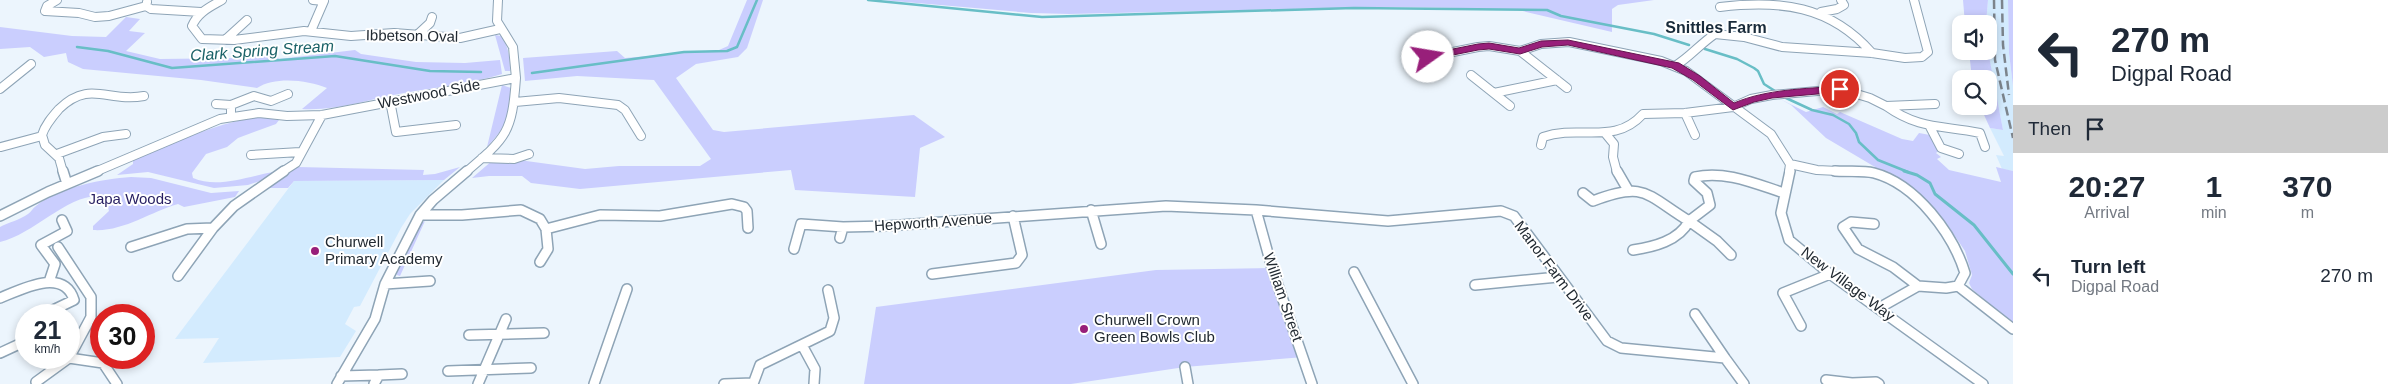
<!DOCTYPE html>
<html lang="en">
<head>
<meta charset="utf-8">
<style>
  :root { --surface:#fff; --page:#f2f2f3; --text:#1f2937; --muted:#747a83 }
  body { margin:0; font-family:Arial,sans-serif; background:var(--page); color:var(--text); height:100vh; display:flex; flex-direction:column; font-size:19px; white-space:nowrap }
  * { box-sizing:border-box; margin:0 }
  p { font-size:16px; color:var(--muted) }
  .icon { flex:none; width:28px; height:28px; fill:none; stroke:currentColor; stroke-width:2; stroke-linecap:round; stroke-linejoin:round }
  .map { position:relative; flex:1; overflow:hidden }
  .sheet { display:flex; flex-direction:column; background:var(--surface); width:375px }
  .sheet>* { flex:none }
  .guide { background:#fff; color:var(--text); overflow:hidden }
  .controls { position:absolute; left:1952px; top:15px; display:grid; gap:10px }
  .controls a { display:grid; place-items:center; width:45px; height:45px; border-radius:10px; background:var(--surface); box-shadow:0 2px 8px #0003; font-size:25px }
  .speed { position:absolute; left:15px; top:304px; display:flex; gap:10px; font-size:25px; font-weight:700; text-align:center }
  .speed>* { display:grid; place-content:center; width:65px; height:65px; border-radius:50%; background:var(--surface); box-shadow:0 2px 8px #0003; line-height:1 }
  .speed small { font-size:12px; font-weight:400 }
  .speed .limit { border:8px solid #d22; background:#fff; color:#111 }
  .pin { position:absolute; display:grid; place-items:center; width:42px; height:42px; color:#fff; margin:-21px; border:2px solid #fff; border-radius:50%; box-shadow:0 1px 5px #0007 }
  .me { position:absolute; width:55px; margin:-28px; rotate:77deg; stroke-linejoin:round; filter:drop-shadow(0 0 4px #0008) }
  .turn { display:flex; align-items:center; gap:18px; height:105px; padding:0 15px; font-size:22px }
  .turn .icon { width:65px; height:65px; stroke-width:2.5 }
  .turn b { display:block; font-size:35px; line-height:42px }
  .then { display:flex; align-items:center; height:48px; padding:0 15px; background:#0003; gap:10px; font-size:19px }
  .eta { display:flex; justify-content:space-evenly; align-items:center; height:85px; text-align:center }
  .eta b { font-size:30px; font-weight:800; line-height:35px }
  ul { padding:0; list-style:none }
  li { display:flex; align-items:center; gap:15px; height:75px; padding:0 15px }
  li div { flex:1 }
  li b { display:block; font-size:19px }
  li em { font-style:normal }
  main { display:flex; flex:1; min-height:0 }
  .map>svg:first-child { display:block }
  .built { fill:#d3ebfe }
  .green { fill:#cacefe }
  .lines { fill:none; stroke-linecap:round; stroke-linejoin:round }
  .stream-far1 { stroke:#68bec6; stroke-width:2.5 }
  .stream { stroke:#68bec6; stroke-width:3 }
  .street-far1-casing { stroke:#8ea4b6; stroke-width:10 }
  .street-casing { stroke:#8ea4b6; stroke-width:12 }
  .street-far1 { stroke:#fff; stroke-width:8 }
  .street { stroke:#fff; stroke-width:9 }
  .rail { stroke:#7c848c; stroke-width:2.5; stroke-dasharray:9 4.5; stroke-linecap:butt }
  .route { fill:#981f7a; stroke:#63144f }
  .poi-dot { fill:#981f7a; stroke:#fff; stroke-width:2 }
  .labels { text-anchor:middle; stroke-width:4; stroke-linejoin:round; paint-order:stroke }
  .street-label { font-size:15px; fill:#222a32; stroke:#fff }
  .park-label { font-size:15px; fill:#261e61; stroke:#fff }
  .poi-label { font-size:15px; fill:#222a32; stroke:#fff; text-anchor:start }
  .neighbourhood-label { font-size:16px; font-weight:bold; fill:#192b3a; stroke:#fff }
  .water-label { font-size:16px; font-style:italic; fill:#1b6268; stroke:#fff }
</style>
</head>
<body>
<main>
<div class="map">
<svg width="2013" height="384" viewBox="0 0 2013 384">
  <rect width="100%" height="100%" fill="#ecf5fd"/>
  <path class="built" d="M 1988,0 L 2008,0 L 2009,53 L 2013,86 L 2013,171 L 2002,169 L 1996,155 L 2004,156 L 1990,128 L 2003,130 L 1988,54 L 1989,24 L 1986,24 Z
    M 444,180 L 410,214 L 401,228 L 360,306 L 354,307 L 345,324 L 356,331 L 340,357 L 203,363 L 219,338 L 175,339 L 294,181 Z"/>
  <path class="green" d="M 747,0 L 763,0 L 747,48 L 738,57 L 696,64 L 676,78 L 713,130 L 724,132 L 914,115 L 945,137 L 920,148 L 915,197 L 795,190 L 791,170 L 580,189 L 531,183 L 522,176 L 489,176 L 472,178 L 493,160 L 519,160 L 585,169 L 619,166 L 700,166 L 711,159 L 654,80 L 577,76 L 525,81 L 523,58 L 617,51 L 625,58 L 719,50 L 728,46 Z
    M 882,0 L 1654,0 L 1618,5 L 1612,9 L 1612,32 L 1518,10 L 1461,8 L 1387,7 L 1069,14 L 1031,13 Z
    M 1963,0 L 1988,0 L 1986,24 L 1965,24 Z
    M 2008,0 L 2013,0 L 2013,86 L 2009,53 Z
    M 126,17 L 140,19 L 129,31 L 145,33 L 126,51 L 160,59 L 238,58 L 275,54 L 279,59 L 355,50 L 361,54 L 416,62 L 465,63 L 500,60 L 502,74 C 470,84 437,87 404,93 C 370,99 337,111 302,109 L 327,88 C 308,80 275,76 257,88 L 201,80 L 83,69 L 68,62 L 66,53 L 44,57 L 30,47 L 0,49 L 0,27 L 72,36 L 106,37 Z
    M 495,35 L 501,36 C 509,47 510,58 510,71 L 505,71 Z
    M 1969,51 L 1988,51 L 2003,130 L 1990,128 L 1980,106 L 1989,106 L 1989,79 L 1972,79 Z
    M 502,85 L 511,88 C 510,117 507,126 487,147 Z
    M 1780,99 L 1806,112 L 1823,107 L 1837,114 L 1840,112 L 1902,139 L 1913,141 L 1919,133 L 1930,135 L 1940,150 L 1936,153 L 1941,157 L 1937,159 L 1949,170 L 2001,182 L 1996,167 L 2013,171 L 2013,324 L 1972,289 L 1969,283 L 1972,275 L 1965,251 L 1944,220 L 1932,208 L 1877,172 L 1875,167 L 1826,138 L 1791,105 Z
    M 260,117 L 279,120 L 276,124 L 238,138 L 227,147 L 206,154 L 192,173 L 193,178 C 218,189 248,176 274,172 L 266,179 L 248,185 L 214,188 L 148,172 L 117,175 L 133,164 L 133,160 C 175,143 214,123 260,117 Z
    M 298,167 L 424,170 L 423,175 L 435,174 L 460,167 L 444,180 L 294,181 L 288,188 L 263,188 Z
    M 131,177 L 151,178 L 211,193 L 239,191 L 235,197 L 184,207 L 178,204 C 150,212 123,232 93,230 L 93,226 L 109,211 L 107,204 L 100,196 C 68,194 34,234 0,242 L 0,227 C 9,222 20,220 28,214 C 31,212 33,208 36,206 C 59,187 102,179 131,177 Z
    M 425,221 L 400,276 L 397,275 L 396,272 L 419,225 Z
    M 1272,268 L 1304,357 L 1185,367 L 1071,384 L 864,384 L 876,307 L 1156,270 Z"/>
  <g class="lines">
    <path class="stream-far1" d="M 868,0 L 1042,17 L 1354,8 L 1547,10 L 1561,16 L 1654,34 L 1689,45
      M 77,47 L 108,51 L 172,68 L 335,56 L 430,71 L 481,72
      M 1705,49 L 1737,59 L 1754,68 L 1758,71 L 1764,84 L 1786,98 L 1812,110 L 1833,115 L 1849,124 L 1856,133 L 1859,142 L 1878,160 L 1908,172
      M 532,73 L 684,52 L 727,51 L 737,47 L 757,0"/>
    <path class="stream" d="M 1904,171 L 1917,175 L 1930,183 L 1935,194 L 1974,225 L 2013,274"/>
    <g class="street-far1-casing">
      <path id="street-far1" d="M 57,0 L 47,6 L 45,11 L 79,13 L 95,17 L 109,16 L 146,6
        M 222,0 C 210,7 198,12 192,26 L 202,39 L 234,40 L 304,31 L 351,36 L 394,33 L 460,38 L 500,29
        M 498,0 L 497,21 L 513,47 L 516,78
        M 147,2 L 146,6 L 151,9 L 201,12
        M 1720,7 C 1780,0 1830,5 1872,53
        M 1821,12 L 1837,9 L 1844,5 L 1841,0
        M 311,31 L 324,1 L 313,0
        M 416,36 L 430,23 L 432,17
        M 225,40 L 247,20
        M 1520,51 L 1567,88
        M 1428,57 L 1478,47 L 1489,46 L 1520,51 L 1541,44 L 1569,42 L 1661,61 L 1686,71 L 1771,134 L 1790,164 L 1789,172
        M 1675,66 C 1690,57 1700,44 1715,34 L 1744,37 L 1782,47 L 1872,53 L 1905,58 L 1922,57 L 1928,52 L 1914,0
        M 1471,75 L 1510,106
        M 0,89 L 31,64
        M 1494,93 L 1557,80
        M 390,101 L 396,132 L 456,125
        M 515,102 L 559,98 L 618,105 L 625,110 L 641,136
        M 216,104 L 231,105
        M 1886,106 C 1920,130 1942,125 1980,133 L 1985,147
        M 1685,113 L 1695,135
        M 231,117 L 231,105 L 254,96 L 271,101 L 288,94
        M 1930,127 L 1941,148 L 1959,154
        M 1605,133 L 1614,144 L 1613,157 L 1617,172
        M 1541,145 L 1543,137 C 1580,124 1614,146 1643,114 L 1685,113 L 1733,107 L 1751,99 L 1772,95 L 1840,89 L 1870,98 L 1886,106 L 1935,104
        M 1,147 L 42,136
        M 57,154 L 103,137 L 126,134
        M 251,155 L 300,152
        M 482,158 L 514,159 L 529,154
        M 1790,164 L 1817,170 L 1859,172
        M 63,172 L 59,158 L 45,145 L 42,135 C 45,125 52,117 59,109 C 90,79 108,103 144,96
        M 95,172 L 220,119 L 259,113 L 287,116 L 322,115 L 516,78 C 512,133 507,137 466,172
        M 282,172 L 296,163 L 322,115"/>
    </g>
    <g class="street-casing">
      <path id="street" d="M 63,171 L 67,184
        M 1617,171 L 1628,190
        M 1790,171 L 1781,213 L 1789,240 L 1830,274 L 1983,384
        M 1835,171 C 1847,172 1862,170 1874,173 C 1916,184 1953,234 1965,273 L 1958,286 L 1946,288 L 1918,286 L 1879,308
        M 1583,193 L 1593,201 C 1646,181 1645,194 1689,221 C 1679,241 1653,247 1633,250
        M 1091,210 L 1101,244
        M 1256,210 L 1272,268 L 1312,384
        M 420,215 L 462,215 L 521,210 L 540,219 L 546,229 L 600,215 L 660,216 L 732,204 L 744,207 L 747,211 L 748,228
        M 0,216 L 48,192 L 98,171
        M 1874,224 L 1851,222 L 1843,227 L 1858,249 L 1893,267 L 1918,286
        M 840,238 L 843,227
        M 58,247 L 91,297 L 91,317 L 69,358
        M 131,247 L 187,229 L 213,228
        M 794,249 L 801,224 L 843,227 L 887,226 L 1166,206 L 1256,210 L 1388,221 L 1501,211 L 1514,216 L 1607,341 L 1621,348 L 1725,358 L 1744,384
        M 1731,255 L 1717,241 L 1689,221 L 1710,205 L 1707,193 L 1694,181 L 1695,177 C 1725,170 1756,184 1784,193
        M 540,262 L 548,249 L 546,229
        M 1354,272 L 1413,384
        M 932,274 L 1016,263 L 1022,255 L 1013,216
        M 178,276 L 213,228 L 234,206 L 284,171
        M 49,282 L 55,264 L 41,245 L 67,231 L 62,220
        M 385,284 L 430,281
        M 1475,285 L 1558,277
        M 1958,286 L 2013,329
        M 0,298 C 22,289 64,267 74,300 L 51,311 L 48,315
        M 1695,314 L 1725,358
        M 1801,326 L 1783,293 L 1830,274
        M 469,335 L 544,333
        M 802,345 L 815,369 L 814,384
        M 0,353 L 26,341
        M 1185,367 L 1188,384
        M 448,371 L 531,368
        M 379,375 L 402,374
        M 341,376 L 379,375 L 374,384
        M 1826,380 L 1852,383 L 1876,382 L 1879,384
        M 36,382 L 69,358 L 103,363 L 117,384
        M 337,384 L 375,319 L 385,284 L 420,215 L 433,200 L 467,171
        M 478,384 L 506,319
        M 594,384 L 627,289
        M 724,384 L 753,383
        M 753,384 L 760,365 L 830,331 L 834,318 L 828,290"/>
    </g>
    <use href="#street-far1" class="street-far1"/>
    <use href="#street" class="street"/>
    <path class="rail" d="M 1994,0 L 1995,60 L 2013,138
      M 2002,0 L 2003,45 L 2009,95"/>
  </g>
  <path class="route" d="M 1568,40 L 1679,63 L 1700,76 L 1734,103 C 1767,89 1804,89 1840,86 L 1845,89 L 1840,92 L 1772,98 L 1754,102 L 1733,110 L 1693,80 L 1672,68 L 1568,45 L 1542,47 L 1520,54 L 1489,49 L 1478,50 L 1428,60 L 1423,57 L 1428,54 L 1478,44 L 1489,43 L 1519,48 L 1541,41 Z"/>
  <g class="poi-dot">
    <circle cx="315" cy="251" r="5"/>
    <circle cx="1084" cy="329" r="5"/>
  </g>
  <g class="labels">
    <g class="street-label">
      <text transform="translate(412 36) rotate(1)" y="5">Ibbetson Oval</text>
      <text transform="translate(429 94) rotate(-11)" y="5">Westwood Side</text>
      <text transform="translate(933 222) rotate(-4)" y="5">Hepworth Avenue</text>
      <text transform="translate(1554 271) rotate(53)" y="5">Manor Farm Drive</text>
      <text transform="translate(1848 284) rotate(37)" y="5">New Village Way</text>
      <text transform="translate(1283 297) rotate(71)" y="5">William Street</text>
    </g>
    <g class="park-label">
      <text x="130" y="204">Japa Woods</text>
    </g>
    <g class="poi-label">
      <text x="325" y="247">Churwell<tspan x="325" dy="17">Primary Academy</tspan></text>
      <text x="1094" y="325">Churwell Crown<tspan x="1094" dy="17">Green Bowls Club</tspan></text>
    </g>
    <g class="neighbourhood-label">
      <text x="1716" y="33">Snittles Farm</text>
    </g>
    <g class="water-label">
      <text transform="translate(262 50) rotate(-4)" y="6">Clark Spring Stream</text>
    </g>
  </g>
</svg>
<div class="controls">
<a><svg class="icon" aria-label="sound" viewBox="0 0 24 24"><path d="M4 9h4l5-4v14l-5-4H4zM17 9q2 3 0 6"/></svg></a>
<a><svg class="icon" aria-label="search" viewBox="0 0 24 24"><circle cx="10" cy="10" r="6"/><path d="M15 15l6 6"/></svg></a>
</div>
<div class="speed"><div>21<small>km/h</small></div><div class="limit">30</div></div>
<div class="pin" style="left:1840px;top:89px;background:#d93025"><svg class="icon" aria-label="arrive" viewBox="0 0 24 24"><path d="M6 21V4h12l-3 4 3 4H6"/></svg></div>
<svg class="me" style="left:1428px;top:57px" viewBox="-20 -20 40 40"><circle r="19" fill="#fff"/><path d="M0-13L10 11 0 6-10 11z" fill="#981f7a"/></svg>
</div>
<section class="sheet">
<div class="guide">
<div class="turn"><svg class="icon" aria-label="left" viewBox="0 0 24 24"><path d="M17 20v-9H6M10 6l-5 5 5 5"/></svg><div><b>270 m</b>Digpal Road</div></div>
<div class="then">Then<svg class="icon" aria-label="arrive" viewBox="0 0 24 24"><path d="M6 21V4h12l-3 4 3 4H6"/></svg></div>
</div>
<div class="eta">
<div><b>20:27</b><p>Arrival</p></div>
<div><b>1</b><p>min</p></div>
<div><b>370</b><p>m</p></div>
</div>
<ul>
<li><svg class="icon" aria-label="left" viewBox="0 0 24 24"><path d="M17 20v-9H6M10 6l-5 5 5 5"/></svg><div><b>Turn left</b><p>Digpal Road</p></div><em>270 m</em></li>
</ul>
</section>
</main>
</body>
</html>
